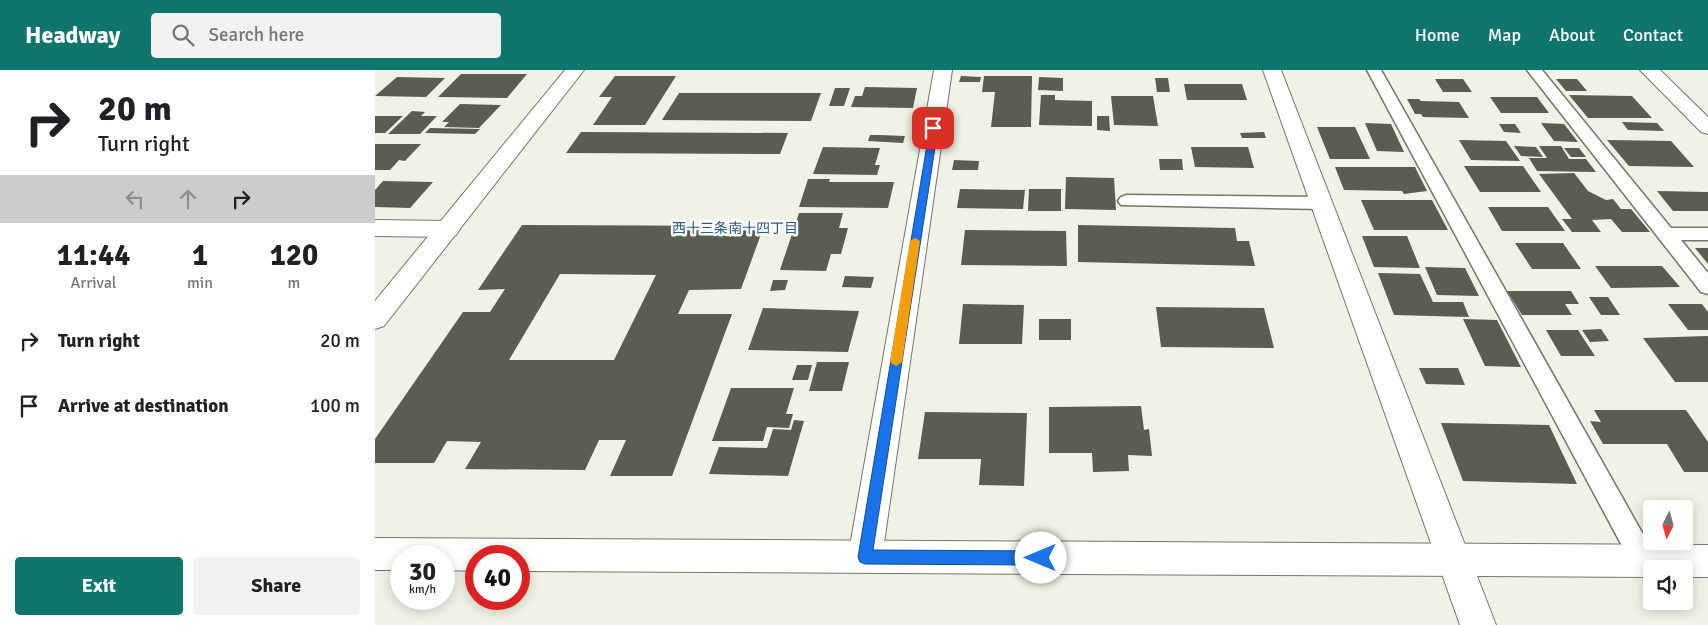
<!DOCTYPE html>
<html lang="en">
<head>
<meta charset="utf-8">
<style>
  :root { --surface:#fff; --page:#f2f2f2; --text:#202124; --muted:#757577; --accent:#0f766e }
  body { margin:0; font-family:Signika,"Noto Sans JP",sans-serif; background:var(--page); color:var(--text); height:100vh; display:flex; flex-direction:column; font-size:19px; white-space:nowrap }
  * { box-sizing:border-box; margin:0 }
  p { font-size:16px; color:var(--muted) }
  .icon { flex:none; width:28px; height:28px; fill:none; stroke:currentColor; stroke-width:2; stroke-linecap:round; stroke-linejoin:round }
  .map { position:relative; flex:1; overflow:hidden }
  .side { display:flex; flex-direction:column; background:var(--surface); width:375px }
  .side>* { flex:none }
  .hud { background:#fff; color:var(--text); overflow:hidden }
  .needle { width:32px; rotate:186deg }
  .controls { position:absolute; left:1268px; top:430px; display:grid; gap:10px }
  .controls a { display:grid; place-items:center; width:50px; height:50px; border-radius:5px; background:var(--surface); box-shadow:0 2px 12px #0003; font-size:25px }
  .speed { position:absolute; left:15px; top:475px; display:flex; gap:10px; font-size:25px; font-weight:700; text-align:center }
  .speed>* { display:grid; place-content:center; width:65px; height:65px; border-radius:50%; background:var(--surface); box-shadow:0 2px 12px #0003; line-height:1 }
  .speed small { font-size:12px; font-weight:400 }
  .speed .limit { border:8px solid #d22; background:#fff; color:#111 }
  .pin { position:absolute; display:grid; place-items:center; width:42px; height:42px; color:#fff; margin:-21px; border-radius:10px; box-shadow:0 2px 8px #0006 }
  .me { position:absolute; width:55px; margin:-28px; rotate:270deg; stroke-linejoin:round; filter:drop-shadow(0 0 4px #0008) }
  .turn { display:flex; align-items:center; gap:18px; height:105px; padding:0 15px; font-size:22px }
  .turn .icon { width:65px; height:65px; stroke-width:2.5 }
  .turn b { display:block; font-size:35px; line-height:42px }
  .lanes { display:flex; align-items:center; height:48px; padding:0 15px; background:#0003; justify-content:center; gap:25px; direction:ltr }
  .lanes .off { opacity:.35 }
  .eta { display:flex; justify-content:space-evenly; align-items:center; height:85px; text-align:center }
  .eta b { font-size:30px; font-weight:800; line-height:35px }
  .cta { display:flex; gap:10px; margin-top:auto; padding:10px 15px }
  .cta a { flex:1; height:58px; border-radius:5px; background:var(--accent); color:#fff; font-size:20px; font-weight:800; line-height:58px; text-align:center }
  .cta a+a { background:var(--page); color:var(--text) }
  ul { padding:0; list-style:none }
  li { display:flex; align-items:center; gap:15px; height:65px; padding:0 15px }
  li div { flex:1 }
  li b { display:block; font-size:19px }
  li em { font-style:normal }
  header { display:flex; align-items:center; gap:30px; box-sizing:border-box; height:70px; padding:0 25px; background:var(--accent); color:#fff }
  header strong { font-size:24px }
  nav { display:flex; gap:28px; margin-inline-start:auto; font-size:18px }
  .search { width:350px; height:45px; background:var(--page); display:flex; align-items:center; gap:12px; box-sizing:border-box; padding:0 18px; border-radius:5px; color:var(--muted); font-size:19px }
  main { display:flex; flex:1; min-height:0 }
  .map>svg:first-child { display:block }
  .building { fill:#5b5c52; fill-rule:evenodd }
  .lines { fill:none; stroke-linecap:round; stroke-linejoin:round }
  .lane-casing { stroke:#75766b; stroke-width:3 }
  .street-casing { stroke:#75766b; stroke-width:2 }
  .secondary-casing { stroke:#75766b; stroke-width:2 }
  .lane { fill:#fff; fill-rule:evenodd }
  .street { fill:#fff; fill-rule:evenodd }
  .secondary { fill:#fff; fill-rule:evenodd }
  .route { fill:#1a73e8; stroke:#114b97 }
  .slow { fill:#f59e0b }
  .labels { text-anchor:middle; stroke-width:5; stroke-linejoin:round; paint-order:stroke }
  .neighbourhood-label { font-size:14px; fill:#285a8d; stroke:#fff }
</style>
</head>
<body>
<header>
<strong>Headway</strong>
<div class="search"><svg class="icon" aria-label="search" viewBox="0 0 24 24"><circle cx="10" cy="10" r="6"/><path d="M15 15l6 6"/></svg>Search here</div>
<nav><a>Home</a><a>Map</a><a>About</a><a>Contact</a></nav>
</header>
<main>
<section class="side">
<div class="hud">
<div class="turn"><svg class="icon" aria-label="right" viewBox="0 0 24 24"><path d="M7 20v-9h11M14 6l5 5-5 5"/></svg><div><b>20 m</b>Turn right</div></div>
<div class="lanes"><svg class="icon off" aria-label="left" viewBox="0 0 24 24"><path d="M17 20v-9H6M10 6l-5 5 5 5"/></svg><svg class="icon off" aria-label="ahead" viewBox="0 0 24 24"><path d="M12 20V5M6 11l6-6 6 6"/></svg><svg class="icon" aria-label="right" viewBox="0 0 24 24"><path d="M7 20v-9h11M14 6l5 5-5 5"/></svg></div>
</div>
<div class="eta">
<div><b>11:44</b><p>Arrival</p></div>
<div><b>1</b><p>min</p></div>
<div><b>120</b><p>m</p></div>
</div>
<ul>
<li><svg class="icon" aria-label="right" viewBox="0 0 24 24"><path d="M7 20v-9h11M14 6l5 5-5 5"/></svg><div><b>Turn right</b></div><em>20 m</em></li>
<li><svg class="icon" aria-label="arrive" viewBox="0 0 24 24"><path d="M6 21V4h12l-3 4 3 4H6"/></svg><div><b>Arrive at destination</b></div><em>100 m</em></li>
</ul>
<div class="cta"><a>Exit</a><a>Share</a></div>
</section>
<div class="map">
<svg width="1333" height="555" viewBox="0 0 1333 555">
  <rect width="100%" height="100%" fill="#f1f2e5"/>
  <path class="building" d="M 86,4 L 152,4 L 132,28 L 63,27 Z
    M 240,6 L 301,6 L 270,55 L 218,55 L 237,27 L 224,27 Z
    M 586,6 L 606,7 L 605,12 L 584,12 Z
    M 609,6 L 657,6 L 656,57 L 616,57 L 620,22 L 607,22 Z
    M 22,7 L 70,8 L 51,27 L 0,26 Z
    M 664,7 L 688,8 L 688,21 L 663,20 Z
    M 780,8 L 793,8 L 795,22 L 782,22 Z
    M 1060,9 L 1088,9 L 1097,22 L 1068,22 Z
    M 1181,9 L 1202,9 L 1212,21 L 1191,21 Z
    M 809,14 L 867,14 L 872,30 L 812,30 Z
    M 490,17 L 542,18 L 538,38 L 476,37 L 480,26 L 487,26 Z
    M 460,18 L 475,18 L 469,36 L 454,36 Z
    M 304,23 L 446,23 L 436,51 L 287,50 Z
    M 666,25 L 680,25 L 680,30 L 717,31 L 717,56 L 664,55 Z
    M 1194,25 L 1257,26 L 1277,48 L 1213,48 Z
    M 736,26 L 778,26 L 783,56 L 739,55 Z
    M 1115,27 L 1162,27 L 1174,43 L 1126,43 Z
    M 1032,29 L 1044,29 L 1046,31 L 1084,32 L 1094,48 L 1048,47 L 1046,44 L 1040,44 Z
    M 85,34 L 126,35 L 104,58 L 69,57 L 74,52 L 67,52 Z
    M 37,41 L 50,42 L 46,46 L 62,46 L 45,64 L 13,64 Z
    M 0,46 L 28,46 L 10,63 L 0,63 Z
    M 722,46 L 734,46 L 735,61 L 722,60 Z
    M 1247,52 L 1282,53 L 1289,61 L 1253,60 Z
    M 990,53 L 1016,54 L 1029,82 L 1002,81 Z
    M 1166,53 L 1189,54 L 1203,72 L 1179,71 Z
    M 1124,54 L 1140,54 L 1146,63 L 1129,62 Z
    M 942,57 L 980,57 L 995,89 L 955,89 Z
    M 55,58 L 105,59 L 100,64 L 50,63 Z
    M 206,62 L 413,63 L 405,84 L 191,83 Z
    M 889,62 L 891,68 L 867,68 L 865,63 Z
    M 495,65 L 504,65 L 530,66 L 528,73 L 493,71 Z
    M 1084,70 L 1131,71 L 1145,91 L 1096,90 Z
    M 1232,70 L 1296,71 L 1319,97 L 1254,96 Z
    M 0,74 L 46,74 L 30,91 L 24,90 L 15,100 L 0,100 Z
    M 1139,76 L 1161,77 L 1168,87 L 1146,86 Z
    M 1164,76 L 1186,76 L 1194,89 L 1211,89 L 1221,102 L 1162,101 L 1154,88 L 1172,88 Z
    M 448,77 L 505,78 L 500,95 L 505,95 L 502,105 L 438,104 Z
    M 816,77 L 873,77 L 879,98 L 820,97 Z
    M 1189,78 L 1204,78 L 1211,87 L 1196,87 Z
    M 784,89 L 807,89 L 808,100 L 785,100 Z
    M 579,90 L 604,91 L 603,100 L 577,100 Z
    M 1089,96 L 1148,96 L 1166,122 L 1105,122 Z
    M 960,97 L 1040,97 L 1052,121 L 1029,124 L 1027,121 L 969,120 Z
    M 1199,103 L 1213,121 L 1231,130 L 1238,129 L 1246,139 L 1256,139 L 1275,162 L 1247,162 L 1236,149 L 1217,150 L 1226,162 L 1197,162 L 1187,149 L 1197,149 L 1164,104 Z
    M 691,107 L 739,108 L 741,140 L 690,139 Z
    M 433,109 L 455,109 L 454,112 L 519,112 L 513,138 L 424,137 Z
    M 8,111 L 58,112 L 35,138 L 0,137 L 0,120 Z
    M 585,119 L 650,120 L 648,139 L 582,138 Z
    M 654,119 L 686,119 L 686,141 L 653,141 Z
    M 1282,121 L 1333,122 L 1333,141 L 1298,141 Z
    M 986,130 L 1057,130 L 1073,160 L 999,160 Z
    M 1113,137 L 1173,137 L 1190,161 L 1127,161 Z
    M 424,143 L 468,143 L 464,158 L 473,158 L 466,184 L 456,184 L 451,201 L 405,200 Z
    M 147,155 L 389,156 L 366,219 L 314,220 L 303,244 L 357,244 L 297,406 L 235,406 L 251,370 L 224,370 L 210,400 L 90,399 L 106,372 L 72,371 L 59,393 L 0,393 L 0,369 L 88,242 L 115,242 L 130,219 L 103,220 ZM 185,204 L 281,205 L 239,290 L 134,290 Z
    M 703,155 L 860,158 L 862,171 L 874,171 L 880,196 L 703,192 Z
    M 590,160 L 691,161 L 692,196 L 586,195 Z
    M 987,166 L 1032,166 L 1045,198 L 999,197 Z
    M 1140,173 L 1188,173 L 1206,199 L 1157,199 Z
    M 1320,178 L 1333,178 L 1333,194 Z
    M 1220,196 L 1287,196 L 1305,217 L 1236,218 Z
    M 1050,197 L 1090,198 L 1104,226 L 1062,225 Z
    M 1003,203 L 1045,204 L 1058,232 L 1088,232 L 1094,247 L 1019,245 Z
    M 470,206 L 499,207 L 496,218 L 467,217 Z
    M 398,210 L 413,210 L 410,220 L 395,221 Z
    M 1132,221 L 1196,221 L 1204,234 L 1190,234 L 1197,245 L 1147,245 Z
    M 1214,227 L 1233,227 L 1245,245 L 1226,245 Z
    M 588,234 L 649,235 L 647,274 L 584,274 Z
    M 1293,234 L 1327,234 L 1333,242 L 1333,260 L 1313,260 Z
    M 781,237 L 889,238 L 899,278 L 786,277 Z
    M 388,238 L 484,241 L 473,282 L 373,280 Z
    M 664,249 L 696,249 L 696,270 L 664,270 Z
    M 1088,249 L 1122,250 L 1146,297 L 1110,296 Z
    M 1226,259 L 1234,271 L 1215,272 L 1207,260 Z
    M 1171,260 L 1203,260 L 1220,286 L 1186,286 Z
    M 1333,266 L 1333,312 L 1300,312 L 1268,268 Z
    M 442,292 L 474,292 L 467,321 L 434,321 Z
    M 422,295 L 437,295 L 433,310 L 417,310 Z
    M 1044,298 L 1083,298 L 1090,315 L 1051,314 Z
    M 356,318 L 419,318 L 411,344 L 418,344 L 414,358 L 392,357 L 388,371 L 337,371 Z
    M 766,336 L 769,360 L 774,359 L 777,386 L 753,385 L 754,401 L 718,402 L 717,383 L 674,383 L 674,337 Z
    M 1219,340 L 1311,340 L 1333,372 L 1333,402 L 1309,402 L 1292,374 L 1228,374 L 1215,351 L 1226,352 Z
    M 550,342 L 652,343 L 649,416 L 604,415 L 606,389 L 543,389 Z
    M 419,350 L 429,351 L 413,406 L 334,404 L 344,377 L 392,378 L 398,359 L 416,360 Z
    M 1066,353 L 1174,355 L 1202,414 L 1088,411 Z"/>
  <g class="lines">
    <g class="lane-casing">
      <path id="lane" d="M 992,0 L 1006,0 L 1278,482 L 1282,491 L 1279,499 L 1269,504 L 1260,500 Z
        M 1152,0 L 1167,0 L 1296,158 L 1333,158 L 1333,170 L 1306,170 L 1333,203 L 1333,224 L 1326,222 Z
        M 752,125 L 946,127 L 952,129 L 955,133 L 952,137 L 946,139 L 746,135 L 743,131 L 746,127 Z"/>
    </g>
    <g class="street-casing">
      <path id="street" d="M 559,0 L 577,0 L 507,487 L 502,498 L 490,503 L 478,498 L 473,487 Z
        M 888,0 L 906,0 L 1121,555 L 1085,555 Z
        M 1265,0 L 1285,0 L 1333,47 L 1333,64 L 1326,62 Z
        M 0,150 L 73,151 L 81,153 L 85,159 L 81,165 L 73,167 L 0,166 Z"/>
    </g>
    <g class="secondary-casing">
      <path id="secondary" d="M 190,0 L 209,0 L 9,256 L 0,259 L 0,231 Z
        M 0,468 L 1333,475 L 1333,507 L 1309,507 L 1309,499 L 1276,499 L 1276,507 L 144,501 L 144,486 L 101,486 L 101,501 L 69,500 L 69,486 L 26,486 L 26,500 L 0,500 Z"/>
    </g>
    <use href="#lane" class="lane"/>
    <use href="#street" class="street"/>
    <use href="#secondary" class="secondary"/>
  </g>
  <path class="route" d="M 555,57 L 563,58 L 498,480 L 666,481 L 671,483 L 673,488 L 671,493 L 666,495 L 490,494 L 485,492 L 483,487 Z"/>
  <path class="slow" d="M 540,168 L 545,171 L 527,292 L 521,296 L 515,292 L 535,171 Z"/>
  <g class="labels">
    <g class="neighbourhood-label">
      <text x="360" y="163">西十三条南十四丁目</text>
    </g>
  </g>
</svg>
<div class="controls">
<a><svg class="needle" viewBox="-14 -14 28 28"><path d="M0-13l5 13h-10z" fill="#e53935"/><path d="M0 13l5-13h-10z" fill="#757577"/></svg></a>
<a><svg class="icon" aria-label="sound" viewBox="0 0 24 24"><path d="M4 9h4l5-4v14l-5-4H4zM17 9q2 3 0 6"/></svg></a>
</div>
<div class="speed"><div>30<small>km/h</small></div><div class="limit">40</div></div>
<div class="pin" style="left:558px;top:58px;background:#d93025"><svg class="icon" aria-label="arrive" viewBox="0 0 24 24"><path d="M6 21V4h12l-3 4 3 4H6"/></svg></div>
<svg class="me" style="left:666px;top:488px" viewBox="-20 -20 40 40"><circle r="19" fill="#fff"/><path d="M0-13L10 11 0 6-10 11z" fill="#1a73e8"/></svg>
</div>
</main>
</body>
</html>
